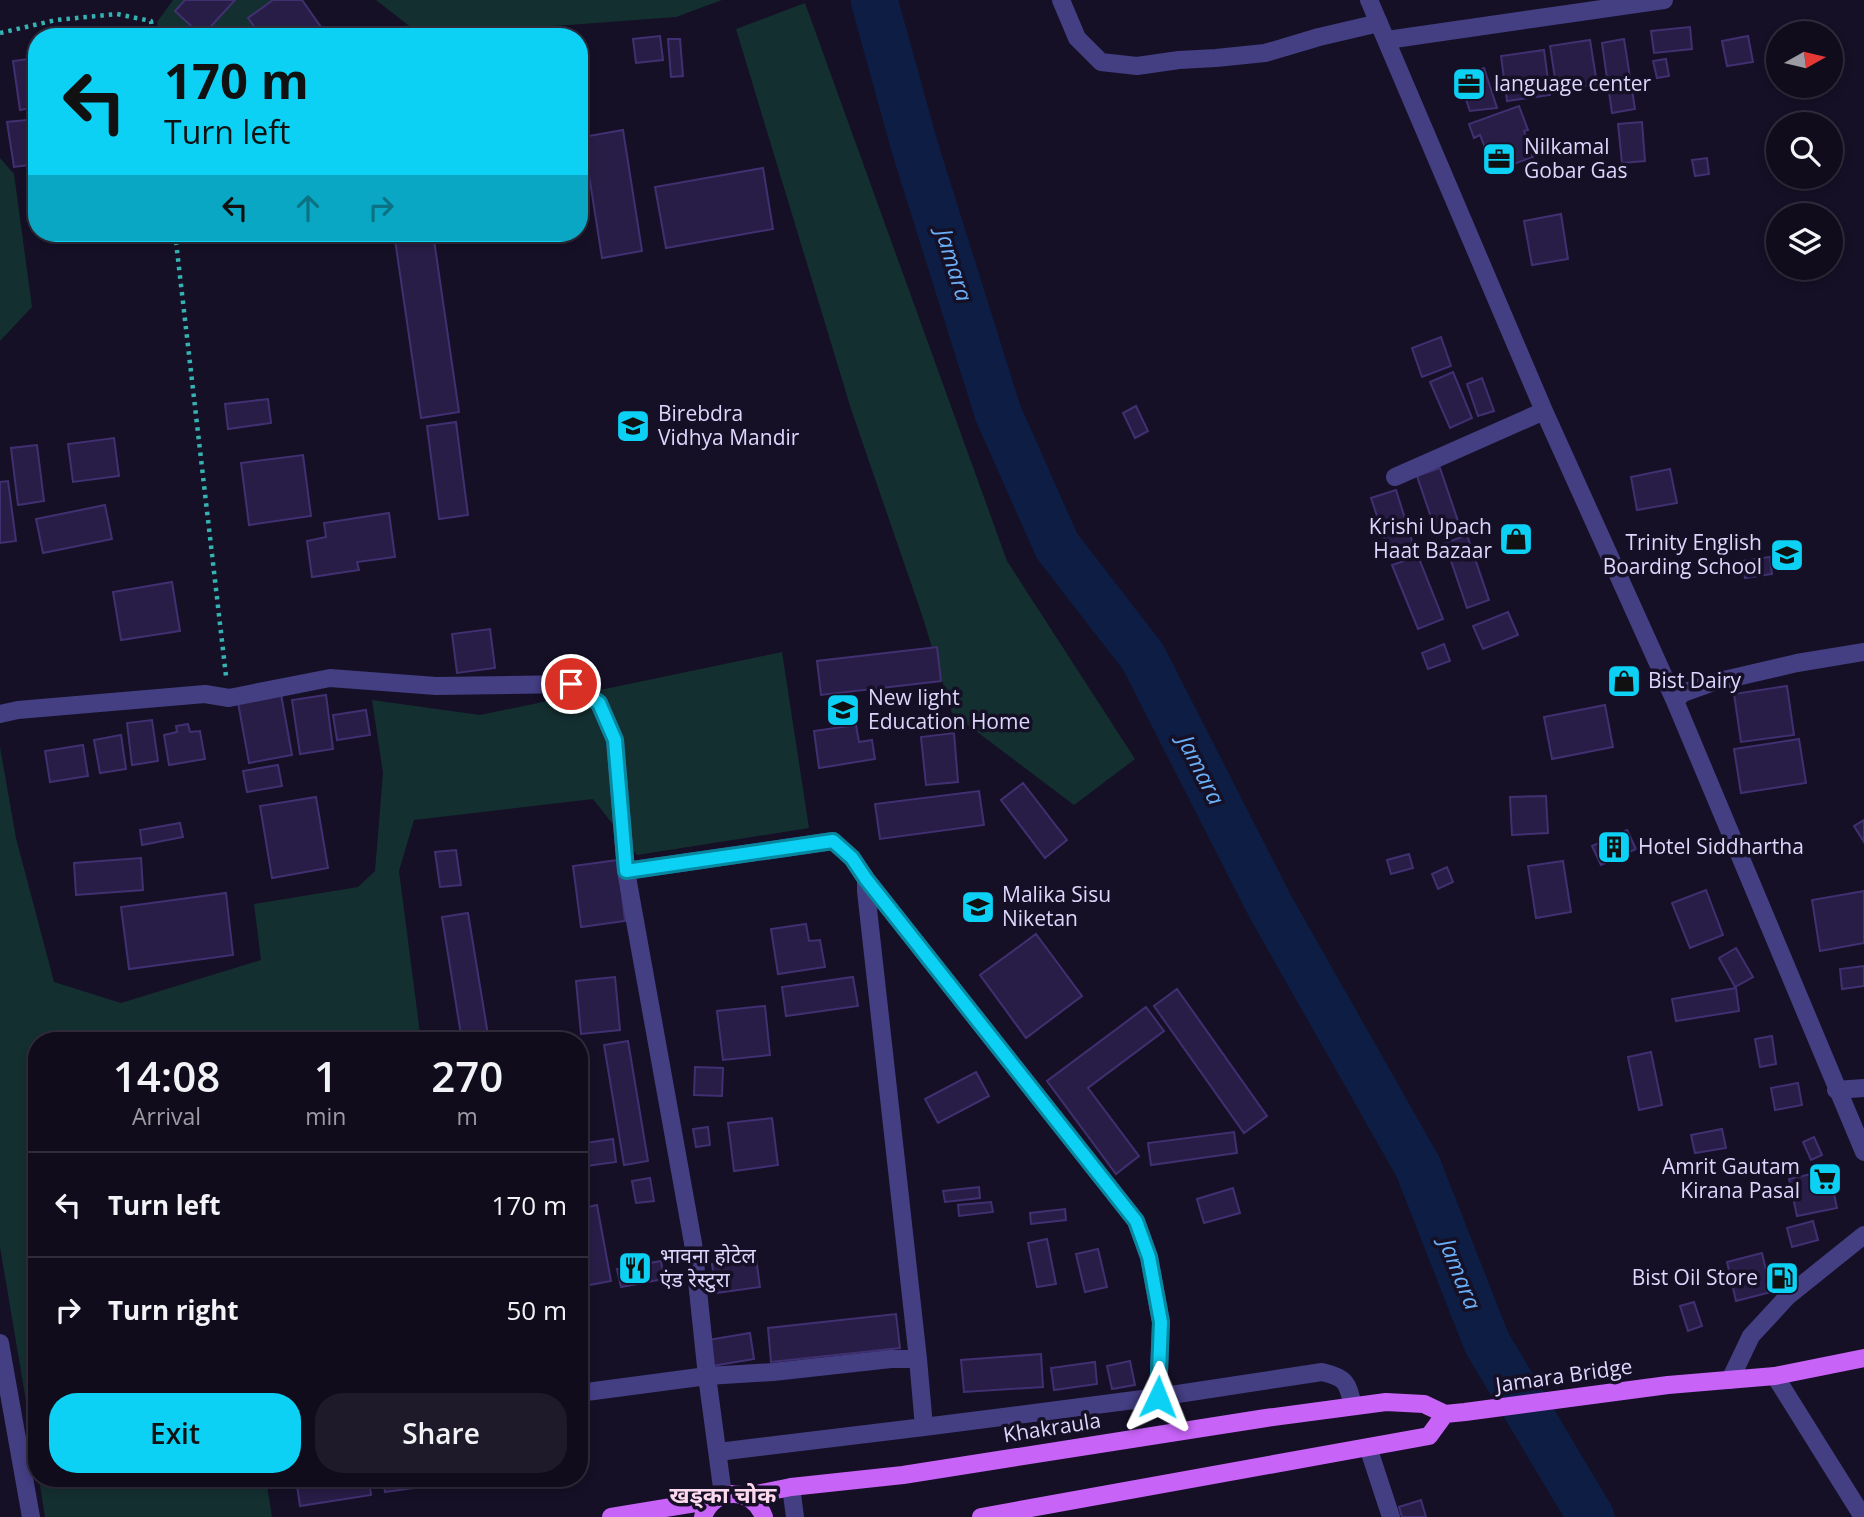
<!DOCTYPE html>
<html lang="en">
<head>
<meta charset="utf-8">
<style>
  :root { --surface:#100c1c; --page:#1e1a29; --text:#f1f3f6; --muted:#9c9ba3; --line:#302c3b; --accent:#0cd1f4 }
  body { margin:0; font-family:"Open Sans","Noto Sans Devanagari",sans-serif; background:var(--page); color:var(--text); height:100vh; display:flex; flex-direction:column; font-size:26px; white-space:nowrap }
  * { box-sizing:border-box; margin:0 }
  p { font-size:23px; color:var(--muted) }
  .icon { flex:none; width:38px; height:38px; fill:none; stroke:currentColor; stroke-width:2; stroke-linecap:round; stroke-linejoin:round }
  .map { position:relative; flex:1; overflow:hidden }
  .sheet { position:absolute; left:28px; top:1032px; width:560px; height:455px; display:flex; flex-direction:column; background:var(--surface); border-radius:28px; box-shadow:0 4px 10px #0003,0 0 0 2px var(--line) }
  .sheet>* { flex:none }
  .top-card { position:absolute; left:28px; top:28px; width:560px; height:214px; border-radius:28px; box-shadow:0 4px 10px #0003,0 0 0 2px var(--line); background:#0cd1f4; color:#111; overflow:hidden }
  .needle { width:46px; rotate:82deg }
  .fabs { position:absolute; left:1766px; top:21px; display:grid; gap:14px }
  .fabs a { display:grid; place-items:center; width:77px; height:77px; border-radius:50%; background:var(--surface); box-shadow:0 4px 10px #0003,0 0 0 2px var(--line); font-size:35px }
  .pin { position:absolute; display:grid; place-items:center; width:60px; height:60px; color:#fff; margin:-30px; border:4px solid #fff; border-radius:50%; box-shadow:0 2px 7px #0007 }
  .me { position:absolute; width:77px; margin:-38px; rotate:2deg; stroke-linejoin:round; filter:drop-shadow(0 0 5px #0008) }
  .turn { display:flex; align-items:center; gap:24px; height:147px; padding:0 21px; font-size:32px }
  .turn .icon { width:91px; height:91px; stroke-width:2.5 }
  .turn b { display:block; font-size:49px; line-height:60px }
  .lanes { display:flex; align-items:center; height:66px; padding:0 21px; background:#0003; justify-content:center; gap:35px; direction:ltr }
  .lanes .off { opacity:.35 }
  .eta { display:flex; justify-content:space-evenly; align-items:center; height:119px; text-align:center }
  .eta b { font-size:42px; font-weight:600; line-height:49px }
  .button { display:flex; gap:14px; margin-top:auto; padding:14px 21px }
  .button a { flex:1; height:80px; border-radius:28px; background:var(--accent); color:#111; font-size:28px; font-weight:600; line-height:80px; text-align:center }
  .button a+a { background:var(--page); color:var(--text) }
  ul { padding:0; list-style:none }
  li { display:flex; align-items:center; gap:21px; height:105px; padding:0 21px; border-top:2px solid var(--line) }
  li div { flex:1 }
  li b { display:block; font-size:26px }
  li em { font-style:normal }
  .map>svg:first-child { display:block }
  .green { fill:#142f30 }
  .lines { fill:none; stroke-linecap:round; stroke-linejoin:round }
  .river { stroke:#0d1d43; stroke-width:47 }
  .building { fill:#281d46; stroke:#413071; stroke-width:2 }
  .path { stroke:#35b3b2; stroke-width:4.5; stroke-dasharray:3.5 5; stroke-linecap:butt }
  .minor { stroke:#443e83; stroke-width:18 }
  .major { stroke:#c863f8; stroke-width:18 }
  .route-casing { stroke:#08889f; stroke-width:18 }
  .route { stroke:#0cd1f4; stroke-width:12 }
  .labels { text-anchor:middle; stroke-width:7; stroke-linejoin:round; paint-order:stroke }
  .poi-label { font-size:21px; fill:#ddd7fd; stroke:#151026; text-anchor:start }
  .street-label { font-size:21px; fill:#ddd7fd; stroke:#151026 }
  .water-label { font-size:23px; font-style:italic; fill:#6aaff8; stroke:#151026 }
  .neighbourhood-label { font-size:23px; font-weight:bold; fill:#fdd9ee; stroke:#151026 }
</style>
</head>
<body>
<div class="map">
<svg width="1864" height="1517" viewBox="0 0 1864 1517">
  <rect width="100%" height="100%" fill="#151026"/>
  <path class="green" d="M 173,0 L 289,0 L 330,37 L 159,37 L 157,22 Z
    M 376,0 L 722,0 L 676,17 L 422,36 Z
    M 805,3 L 1007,561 L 1135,759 L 1074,805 L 952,713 L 922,615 L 851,409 L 736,29 Z
    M 0,158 L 14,174 L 32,307 L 0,341 Z
    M 782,652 L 809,828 L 637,855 L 593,799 L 414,820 L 399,871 L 421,1041 L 37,1041 L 37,1466 L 0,1247 L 0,747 L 16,838 L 54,982 L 121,1003 L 261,960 L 254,904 L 358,887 L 375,871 L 383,773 L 372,700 L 480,715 Z
    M 39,1479 L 266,1479 L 272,1517 L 45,1517 Z"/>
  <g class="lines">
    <path class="river" d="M 874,0 L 915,148 L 998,413 L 1057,546 L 1143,657 L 1270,906 L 1418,1167 L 1487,1343 L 1591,1517"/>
  </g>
  <path class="building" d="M 185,0 L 235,0 L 202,36 L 175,11 Z
    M 273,0 L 302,0 L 328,37 L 262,37 L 248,18 Z
    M 1690,27 L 1692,49 L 1654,53 L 1651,31 Z
    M 660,36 L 663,60 L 636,63 L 633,39 Z
    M 1748,36 L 1753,62 L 1727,66 L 1722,41 Z
    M 668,39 L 680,39 L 683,76 L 671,77 Z
    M 1624,39 L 1635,109 L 1612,113 L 1602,43 Z
    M 1590,40 L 1597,84 L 1557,91 L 1550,46 Z
    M 1544,50 L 1550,95 L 1507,101 L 1501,56 Z
    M 37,58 L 37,107 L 20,110 L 13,61 Z
    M 1666,59 L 1669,76 L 1657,78 L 1653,61 Z
    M 1484,68 L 1497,108 L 1470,111 L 1458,77 Z
    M 1519,106 L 1528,130 L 1524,131 L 1533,157 L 1494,171 L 1480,135 L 1474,138 L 1469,124 Z
    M 37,119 L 37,164 L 14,167 L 7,122 Z
    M 1642,122 L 1645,161 L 1622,163 L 1618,124 Z
    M 623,130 L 642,251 L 602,258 L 583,137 Z
    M 579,147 L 584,178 L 579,178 Z
    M 1707,158 L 1709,174 L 1695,176 L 1692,160 Z
    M 763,168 L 773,229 L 666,248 L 655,187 Z
    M 1561,214 L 1568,259 L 1532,265 L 1524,221 Z
    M 394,233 L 433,233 L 459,412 L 421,418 Z
    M 1441,337 L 1451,366 L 1422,377 L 1412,348 Z
    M 1453,372 L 1472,418 L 1450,428 L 1430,382 Z
    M 1482,378 L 1494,411 L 1478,416 L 1467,384 Z
    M 268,399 L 271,423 L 228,429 L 225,404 Z
    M 1136,406 L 1148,431 L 1135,438 L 1123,413 Z
    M 456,422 L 468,515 L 439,519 L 427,426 Z
    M 114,438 L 119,476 L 73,482 L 68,444 Z
    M 37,445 L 44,501 L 18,505 L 11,448 Z
    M 303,455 L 311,516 L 249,525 L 241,463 Z
    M 1440,468 L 1459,524 L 1436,532 L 1417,476 Z
    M 1670,469 L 1677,503 L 1637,510 L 1631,477 Z
    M 8,481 L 16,541 L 0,543 L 0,482 Z
    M 1396,490 L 1413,544 L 1389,552 L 1371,498 Z
    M 105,505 L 112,539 L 43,553 L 36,519 Z
    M 389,513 L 395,557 L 357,562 L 359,570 L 312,577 L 307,541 L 326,537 L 324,523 Z
    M 1467,535 L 1489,600 L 1467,608 L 1445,543 Z
    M 1418,556 L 1443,619 L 1418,629 L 1392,565 Z
    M 1770,557 L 1772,574 L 1745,578 L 1742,561 Z
    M 172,582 L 180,631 L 121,640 L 113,592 Z
    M 1508,612 L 1518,635 L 1483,649 L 1473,626 Z
    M 490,629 L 495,668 L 457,673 L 452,634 Z
    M 1444,644 L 1450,661 L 1428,669 L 1422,653 Z
    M 937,647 L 941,681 L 821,695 L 817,661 Z
    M 1787,686 L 1794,735 L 1741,742 L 1734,694 Z
    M 280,689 L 292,755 L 249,763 L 237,697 Z
    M 326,695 L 333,749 L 300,754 L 292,700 Z
    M 1605,705 L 1613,747 L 1552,759 L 1544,717 Z
    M 366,710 L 370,735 L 337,740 L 333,715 Z
    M 152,720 L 158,761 L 132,765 L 127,723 Z
    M 188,724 L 190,732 L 200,731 L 205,759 L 169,765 L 164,735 L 177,732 L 176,726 Z
    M 856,725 L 859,742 L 872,740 L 875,759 L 819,768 L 814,731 Z
    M 954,733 L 958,782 L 926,785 L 921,737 Z
    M 121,735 L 126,769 L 100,773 L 94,740 Z
    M 1799,739 L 1806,783 L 1741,793 L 1734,749 Z
    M 83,745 L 88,776 L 50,782 L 45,751 Z
    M 278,765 L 282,786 L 247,792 L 243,771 Z
    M 1023,783 L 1067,840 L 1045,858 L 1001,800 Z
    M 979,791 L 984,825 L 880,839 L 875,804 Z
    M 1546,796 L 1548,833 L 1512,835 L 1510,797 Z
    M 316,797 L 328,868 L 272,878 L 260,806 Z
    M 1864,820 L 1864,842 L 1854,826 Z
    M 180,823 L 183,837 L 142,845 L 140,830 Z
    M 1627,830 L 1636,849 L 1601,865 L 1592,846 Z
    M 456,850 L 461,885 L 440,887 L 435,852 Z
    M 1409,854 L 1413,868 L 1391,874 L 1387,860 Z
    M 141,858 L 143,890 L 76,895 L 74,863 Z
    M 618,860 L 625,921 L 581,927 L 573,866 Z
    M 1563,861 L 1571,912 L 1536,918 L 1528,866 Z
    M 1447,867 L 1453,882 L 1438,889 L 1432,874 Z
    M 1706,890 L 1723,935 L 1690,948 L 1672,903 Z
    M 1864,891 L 1864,943 L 1820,951 L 1812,900 Z
    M 226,893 L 233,955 L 129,969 L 121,907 Z
    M 468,913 L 489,1041 L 462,1041 L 442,917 Z
    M 806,924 L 809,941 L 820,940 L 825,967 L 778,974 L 771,929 Z
    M 1036,934 L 1082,996 L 1026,1038 L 980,975 Z
    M 1736,948 L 1753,977 L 1735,987 L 1719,958 Z
    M 1864,966 L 1864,986 L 1842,989 L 1840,969 Z
    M 615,977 L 620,1030 L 581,1034 L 576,981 Z
    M 853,977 L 858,1006 L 786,1016 L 782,987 Z
    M 1736,988 L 1739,1011 L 1676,1021 L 1672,999 Z
    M 1177,989 L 1267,1116 L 1244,1133 L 1154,1006 Z
    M 765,1006 L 770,1055 L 723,1060 L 717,1011 Z
    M 1146,1007 L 1164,1031 L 1088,1088 L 1139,1156 L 1116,1174 L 1047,1081 Z
    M 1772,1036 L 1776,1064 L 1760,1067 L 1755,1039 Z
    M 628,1041 L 648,1161 L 624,1165 L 604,1045 Z
    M 1651,1052 L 1662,1105 L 1639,1110 L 1628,1057 Z
    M 695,1067 L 723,1068 L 722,1096 L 694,1095 Z
    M 976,1072 L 989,1096 L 938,1123 L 925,1099 Z
    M 1798,1083 L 1802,1105 L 1775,1110 L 1771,1088 Z
    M 772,1118 L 778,1165 L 734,1171 L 728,1123 Z
    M 708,1127 L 710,1145 L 696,1147 L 693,1129 Z
    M 1722,1129 L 1726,1148 L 1695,1153 L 1691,1135 Z
    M 1234,1132 L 1237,1153 L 1151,1165 L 1148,1143 Z
    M 1814,1137 L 1822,1155 L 1811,1160 L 1803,1142 Z
    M 613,1139 L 616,1162 L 579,1167 L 579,1144 Z
    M 1829,1170 L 1837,1208 L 1797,1216 L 1789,1179 Z
    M 650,1178 L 654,1201 L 636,1203 L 632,1181 Z
    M 979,1187 L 980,1198 L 945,1202 L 943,1191 Z
    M 1233,1188 L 1240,1213 L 1204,1223 L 1197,1199 Z
    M 991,1202 L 993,1212 L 959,1216 L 958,1205 Z
    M 597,1205 L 611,1281 L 579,1287 L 579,1209 Z
    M 1065,1209 L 1066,1220 L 1031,1224 L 1030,1213 Z
    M 1813,1221 L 1818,1240 L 1792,1247 L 1787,1228 Z
    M 1047,1239 L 1056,1284 L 1037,1287 L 1028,1243 Z
    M 1098,1249 L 1107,1287 L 1085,1292 L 1076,1254 Z
    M 1762,1253 L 1771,1292 L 1736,1301 L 1727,1262 Z
    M 756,1258 L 760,1287 L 716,1293 L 712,1264 Z
    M 661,1261 L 664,1279 L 621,1287 L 617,1269 Z
    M 1694,1302 L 1702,1326 L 1688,1331 L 1680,1306 Z
    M 896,1314 L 900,1348 L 771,1362 L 768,1328 Z
    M 750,1333 L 754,1359 L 712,1366 L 708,1340 Z
    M 1041,1354 L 1043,1387 L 964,1392 L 961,1360 Z
    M 1130,1361 L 1135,1385 L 1112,1389 L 1107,1366 Z
    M 1095,1362 L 1097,1384 L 1054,1390 L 1051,1368 Z
    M 296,1479 L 369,1479 L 371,1495 L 300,1506 Z
    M 383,1479 L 462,1479 L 463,1481 L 385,1492 Z
    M 1421,1500 L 1426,1517 L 1402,1517 L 1399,1507 Z"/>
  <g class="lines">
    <path class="path" d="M 0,33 L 56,20 L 117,14 L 151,21 L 153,37
      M 175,233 L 226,676"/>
    <path class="minor" d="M 1061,0 L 1077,38 L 1101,62 L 1137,66 L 1179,60 L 1216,58 L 1265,53 L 1319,37 L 1379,23
      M 1369,0 L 1544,411 L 1675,701 L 1864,1152
      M 1387,40 L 1664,0
      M 1395,477 L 1544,411
      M 1675,701 L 1683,693 L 1711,683 L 1797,663 L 1864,652
      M 0,714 L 18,710 L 205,694 L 229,698 L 330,678 L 436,686 L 571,684 L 599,703 L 615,740 L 626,871 L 693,1243 L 707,1376 L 773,1372 L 891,1359 L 918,1359 L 866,891 L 866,879
      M 626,871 L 833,841 L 852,858 L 866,879 L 1136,1221 L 1149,1257 L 1161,1322 L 1158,1397 L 1322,1372 C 1347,1378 1347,1382 1353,1406
      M 1836,1090 L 1864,1088
      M 0,1343 L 31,1517
      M 1775,1376 L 1863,1517
      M 1730,1380 L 1751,1336 L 1788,1296 L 1864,1235
      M 579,1393 L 707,1376 L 723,1495
      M 924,1427 L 1158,1397
      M 1368,1447 L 1391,1517
      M 718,1452 L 924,1427 L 918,1359
      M 791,1487 L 795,1517"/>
    <path class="major" d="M 747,1496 L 791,1487 L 903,1475 L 1266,1418 L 1386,1402 L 1424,1404 L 1445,1414 L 1465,1412 L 1668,1385 L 1775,1376 L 1864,1358
      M 611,1517 L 714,1500
      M 703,1517 C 714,1486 753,1487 764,1517
      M 981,1517 L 1429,1436 L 1445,1414"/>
  </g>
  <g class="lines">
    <g class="route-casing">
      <path id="route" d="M 571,684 L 599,703 L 615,740 L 626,871 L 833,841 L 852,858 L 866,879 L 1136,1221 L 1149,1257 L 1161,1322 L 1158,1397"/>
    </g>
    <use href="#route" class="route"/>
  </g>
  <defs>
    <g id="office-square" transform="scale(1.75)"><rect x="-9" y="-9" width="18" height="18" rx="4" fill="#0cd1f4" stroke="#151026"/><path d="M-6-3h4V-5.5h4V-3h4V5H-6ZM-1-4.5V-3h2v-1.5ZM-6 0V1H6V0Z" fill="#111"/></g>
    <g id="school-square" transform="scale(1.75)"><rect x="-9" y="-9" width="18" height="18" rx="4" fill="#0cd1f4" stroke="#151026"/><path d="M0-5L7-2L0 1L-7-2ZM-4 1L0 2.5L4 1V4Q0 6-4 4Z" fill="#111"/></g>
    <g id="shop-square" transform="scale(1.75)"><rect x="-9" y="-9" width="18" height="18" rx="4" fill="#0cd1f4" stroke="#151026"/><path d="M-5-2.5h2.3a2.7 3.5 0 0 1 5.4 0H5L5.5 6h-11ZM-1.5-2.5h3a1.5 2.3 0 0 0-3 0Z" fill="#111"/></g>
    <g id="building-square" transform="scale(1.75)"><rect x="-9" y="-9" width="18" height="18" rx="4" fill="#0cd1f4" stroke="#151026"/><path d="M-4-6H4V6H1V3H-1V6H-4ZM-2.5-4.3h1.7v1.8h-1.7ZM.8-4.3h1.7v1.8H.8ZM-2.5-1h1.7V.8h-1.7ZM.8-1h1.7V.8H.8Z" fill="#111"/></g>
    <g id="supermarket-square" transform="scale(1.75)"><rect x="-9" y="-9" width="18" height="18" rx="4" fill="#0cd1f4" stroke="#151026"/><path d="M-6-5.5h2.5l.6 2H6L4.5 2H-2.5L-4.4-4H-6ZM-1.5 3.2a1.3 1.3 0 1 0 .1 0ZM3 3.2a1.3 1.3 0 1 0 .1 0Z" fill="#111"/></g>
    <g id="restaurant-square" transform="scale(1.75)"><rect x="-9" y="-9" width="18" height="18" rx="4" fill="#0cd1f4" stroke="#151026"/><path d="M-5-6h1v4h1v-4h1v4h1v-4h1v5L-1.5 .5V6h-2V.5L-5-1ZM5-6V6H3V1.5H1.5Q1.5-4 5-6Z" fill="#111"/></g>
    <g id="fuel-square" transform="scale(1.75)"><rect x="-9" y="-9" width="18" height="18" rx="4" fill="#0cd1f4" stroke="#151026"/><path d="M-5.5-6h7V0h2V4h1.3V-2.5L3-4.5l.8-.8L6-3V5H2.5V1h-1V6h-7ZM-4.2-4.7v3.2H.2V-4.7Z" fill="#111"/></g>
  </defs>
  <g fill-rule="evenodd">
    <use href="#office-square" x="1469" y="84"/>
    <use href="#office-square" x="1499" y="159"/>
    <use href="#school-square" x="633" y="426"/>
    <use href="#shop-square" x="1516" y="539"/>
    <use href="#school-square" x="1787" y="555"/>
    <use href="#shop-square" x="1624" y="681"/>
    <use href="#school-square" x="843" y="710"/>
    <use href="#building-square" x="1614" y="847"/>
    <use href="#school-square" x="978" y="907"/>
    <use href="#supermarket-square" x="1825" y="1179"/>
    <use href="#restaurant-square" x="635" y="1268"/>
    <use href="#fuel-square" x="1782" y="1278"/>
  </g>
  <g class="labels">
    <g class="poi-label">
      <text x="1494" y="91">language center</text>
      <text x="1524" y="154">Nilkamal<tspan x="1524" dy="24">Gobar Gas</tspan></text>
      <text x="658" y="421">Birebdra<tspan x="658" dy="24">Vidhya Mandir</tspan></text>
      <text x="1492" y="534" text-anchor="end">Krishi Upach<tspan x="1492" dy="24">Haat Bazaar</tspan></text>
      <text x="1762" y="550" text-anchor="end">Trinity English<tspan x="1762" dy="24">Boarding School</tspan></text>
      <text x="1648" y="688">Bist Dairy</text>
      <text x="868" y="705">New light<tspan x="868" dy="24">Education Home</tspan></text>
      <text x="1638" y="854">Hotel Siddhartha</text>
      <text x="1002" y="902">Malika Sisu<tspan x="1002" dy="24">Niketan</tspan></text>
      <text x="1800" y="1174" text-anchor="end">Amrit Gautam<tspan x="1800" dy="24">Kirana Pasal</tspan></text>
      <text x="660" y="1263">भावना होटेल<tspan x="660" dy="24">एंड रेस्टुरा</tspan></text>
      <text x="1758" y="1285" text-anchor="end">Bist Oil Store</text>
    </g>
    <g class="street-label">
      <text transform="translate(1564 1376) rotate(-8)" y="7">Jamara Bridge</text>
      <text transform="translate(1052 1428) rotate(-9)" y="7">Khakraula</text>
    </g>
    <g class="water-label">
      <text transform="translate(954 265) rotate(73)" y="8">Jamara</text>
      <text transform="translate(1201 770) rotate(63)" y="8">Jamara</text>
      <text transform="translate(1460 1274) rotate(68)" y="8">Jamara</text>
    </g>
    <g class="neighbourhood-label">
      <text x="723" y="1503">खड्का चोक</text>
    </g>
  </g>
</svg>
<div class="fabs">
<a><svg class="needle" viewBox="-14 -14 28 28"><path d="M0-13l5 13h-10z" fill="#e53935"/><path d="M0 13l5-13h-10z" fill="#9c9ba3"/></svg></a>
<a><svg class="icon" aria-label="search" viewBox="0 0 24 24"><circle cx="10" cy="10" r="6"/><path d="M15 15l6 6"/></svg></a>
<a><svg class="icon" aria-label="layers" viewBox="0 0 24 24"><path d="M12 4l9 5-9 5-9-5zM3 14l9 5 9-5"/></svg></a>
</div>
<div class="pin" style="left:571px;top:684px;background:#d93025"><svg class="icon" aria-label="arrive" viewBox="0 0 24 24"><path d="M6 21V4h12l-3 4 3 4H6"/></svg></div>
<svg class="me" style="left:1158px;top:1397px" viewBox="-20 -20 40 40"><path d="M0-17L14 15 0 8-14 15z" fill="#0cd1f4" stroke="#fff" stroke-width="4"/></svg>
<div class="top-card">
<div class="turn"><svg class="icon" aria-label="left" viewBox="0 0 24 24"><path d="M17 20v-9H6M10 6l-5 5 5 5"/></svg><div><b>170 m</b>Turn left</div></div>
<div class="lanes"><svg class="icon" aria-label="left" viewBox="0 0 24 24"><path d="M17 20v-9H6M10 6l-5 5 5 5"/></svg><svg class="icon off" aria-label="ahead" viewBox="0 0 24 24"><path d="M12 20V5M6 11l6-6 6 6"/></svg><svg class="icon off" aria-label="right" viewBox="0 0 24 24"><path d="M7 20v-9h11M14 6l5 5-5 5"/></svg></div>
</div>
<section class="sheet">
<div class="eta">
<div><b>14:08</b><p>Arrival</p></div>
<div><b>1</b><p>min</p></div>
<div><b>270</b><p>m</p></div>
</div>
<ul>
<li><svg class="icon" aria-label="left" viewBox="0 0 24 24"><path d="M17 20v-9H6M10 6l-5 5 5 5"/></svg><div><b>Turn left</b></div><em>170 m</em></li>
<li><svg class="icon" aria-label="right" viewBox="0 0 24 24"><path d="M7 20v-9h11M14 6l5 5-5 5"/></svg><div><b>Turn right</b></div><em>50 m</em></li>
</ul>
<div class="button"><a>Exit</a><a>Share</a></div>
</section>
</div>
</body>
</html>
